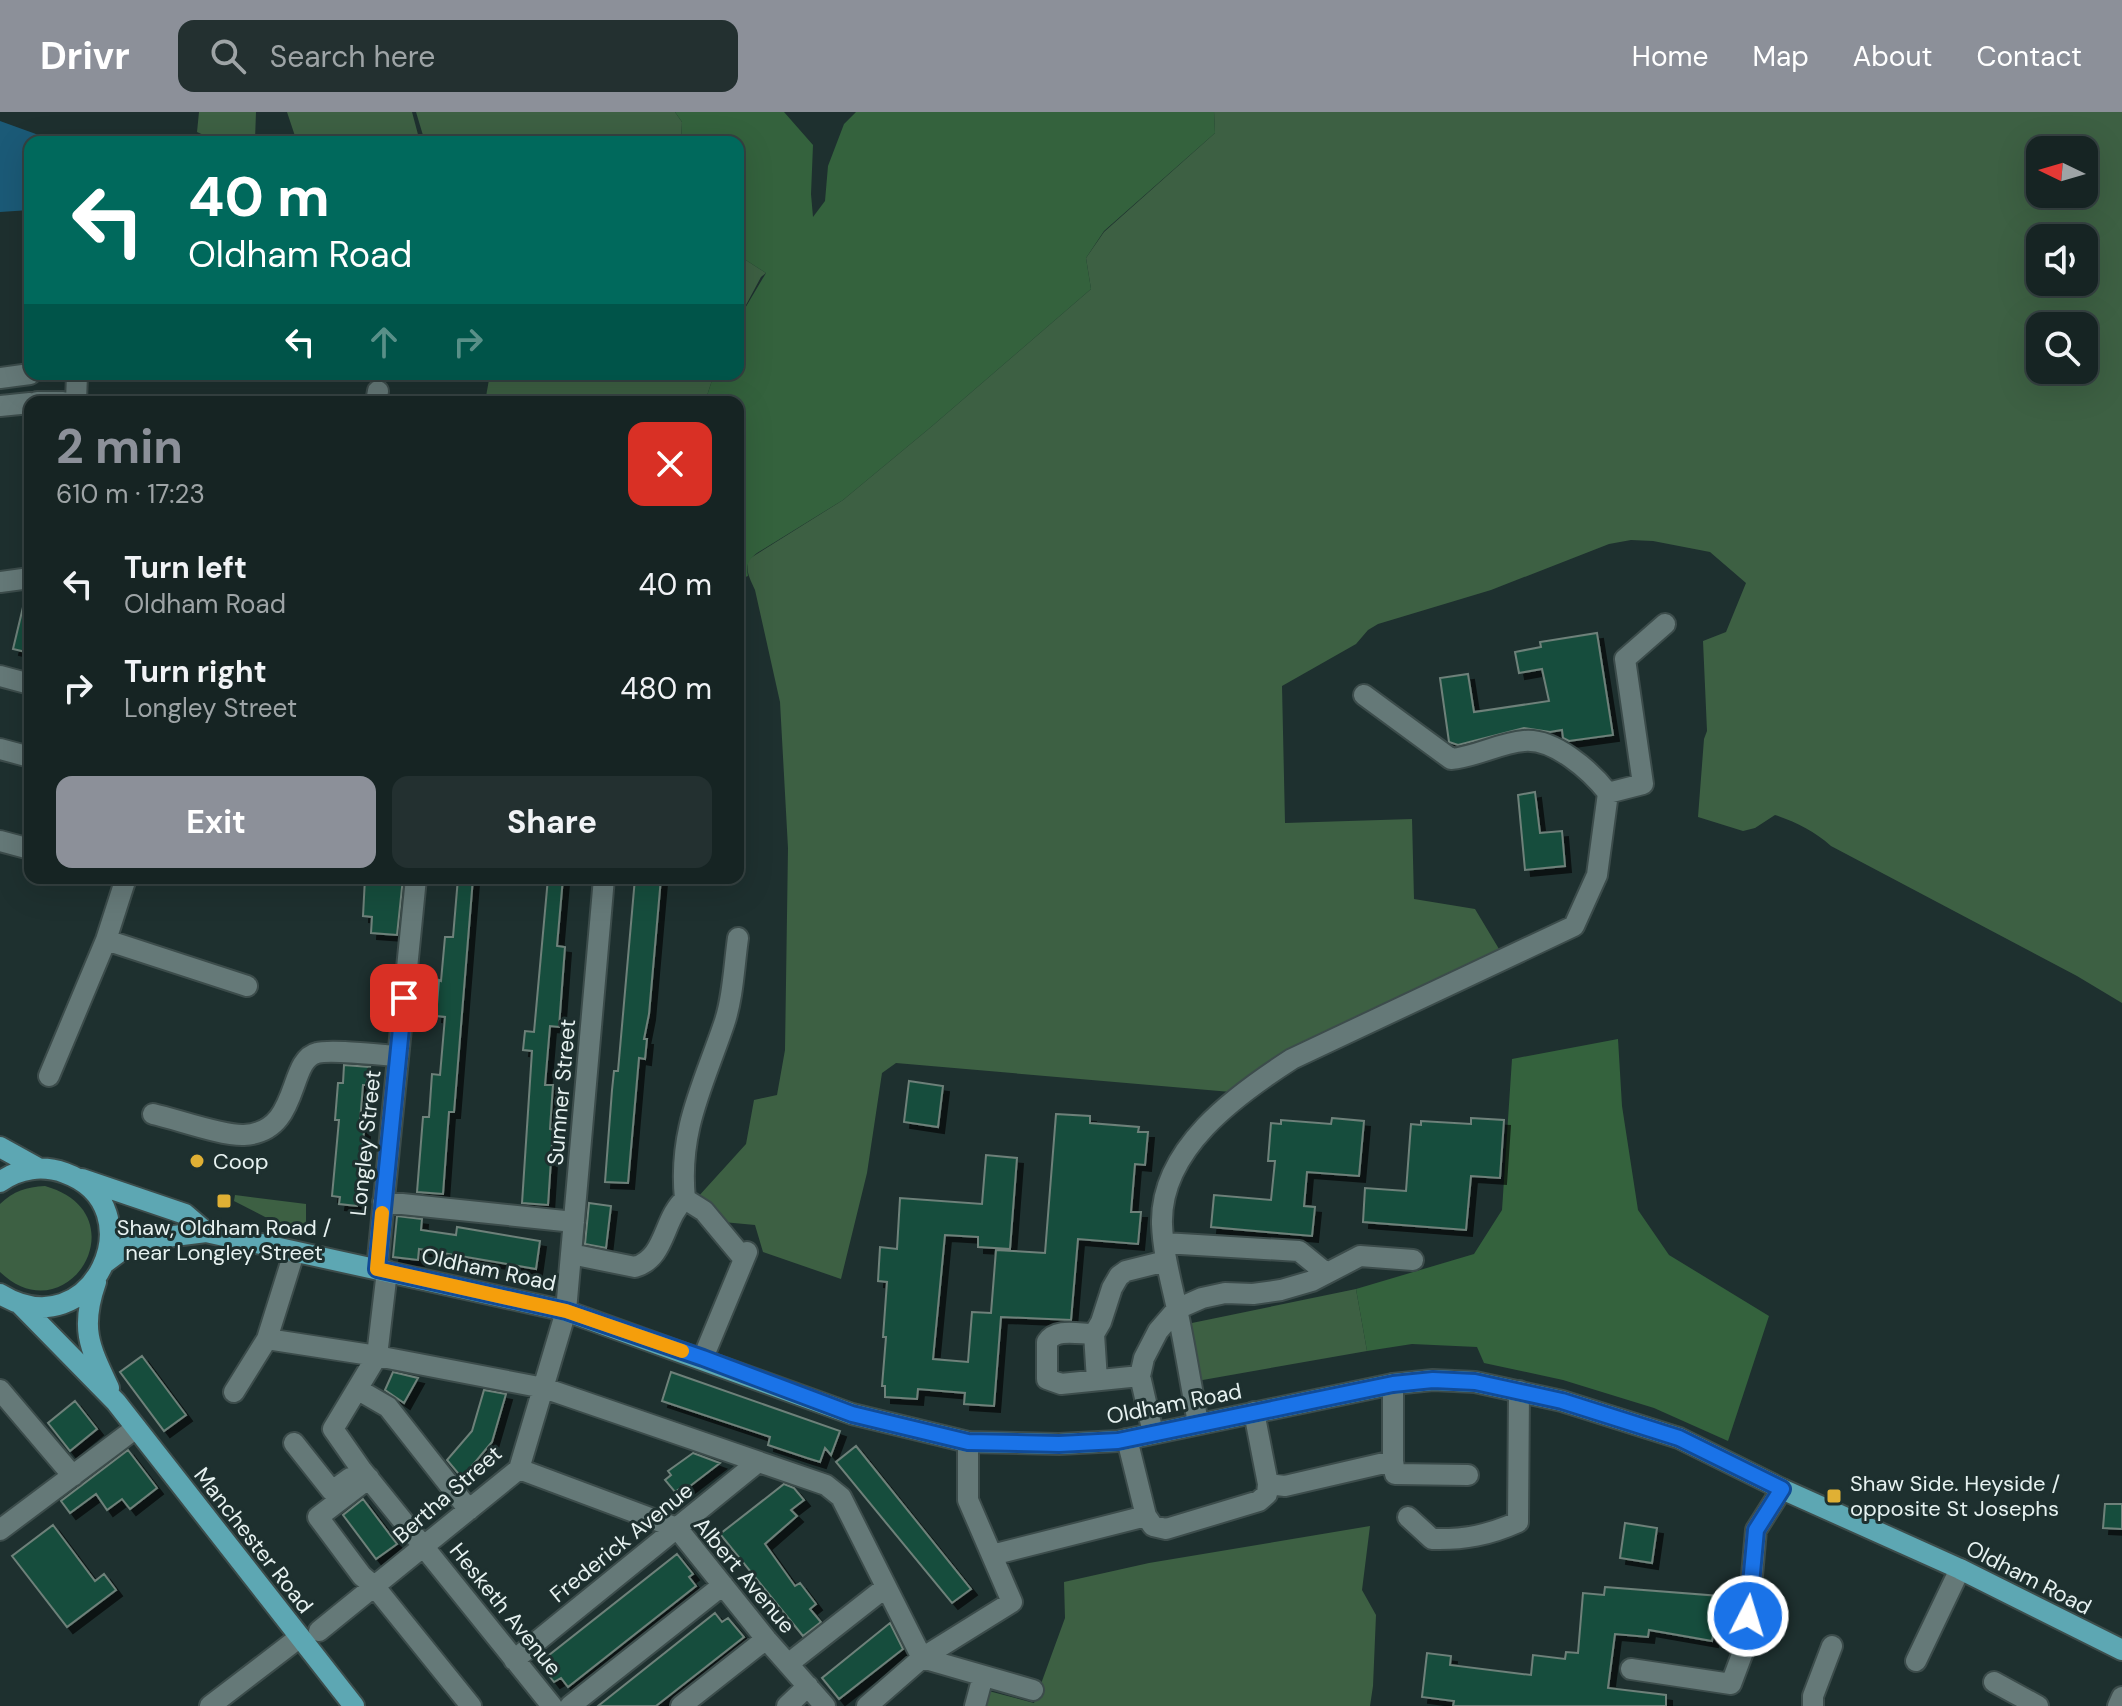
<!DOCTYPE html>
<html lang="en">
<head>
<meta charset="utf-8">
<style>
  :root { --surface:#162423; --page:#233030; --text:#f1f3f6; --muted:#9ea4a6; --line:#354141; --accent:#8c9099 }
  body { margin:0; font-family:"DM Sans",sans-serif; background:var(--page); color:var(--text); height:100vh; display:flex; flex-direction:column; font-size:30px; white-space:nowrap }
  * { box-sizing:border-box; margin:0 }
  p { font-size:26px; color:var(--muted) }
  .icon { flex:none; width:44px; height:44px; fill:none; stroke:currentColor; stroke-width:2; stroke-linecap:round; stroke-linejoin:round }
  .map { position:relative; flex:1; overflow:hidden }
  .details { position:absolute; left:24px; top:284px; width:720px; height:488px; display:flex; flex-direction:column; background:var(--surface); border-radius:16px; box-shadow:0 8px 32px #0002,0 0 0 2px var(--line) }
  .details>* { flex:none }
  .hud { position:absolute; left:24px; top:24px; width:720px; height:244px; border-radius:16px; box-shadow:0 8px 32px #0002,0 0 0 2px var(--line); background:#00695c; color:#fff; overflow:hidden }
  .needle { width:52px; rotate:275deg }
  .tools { position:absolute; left:2026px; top:24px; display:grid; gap:16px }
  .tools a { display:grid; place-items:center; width:72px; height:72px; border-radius:16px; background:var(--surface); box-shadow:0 8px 32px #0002,0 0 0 2px var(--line); font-size:40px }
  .pin { position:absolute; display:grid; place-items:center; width:68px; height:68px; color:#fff; margin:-34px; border-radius:16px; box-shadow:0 4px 12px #0006 }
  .me { position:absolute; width:88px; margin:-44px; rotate:5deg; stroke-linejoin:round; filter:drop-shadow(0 0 6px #0008) }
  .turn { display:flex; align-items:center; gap:28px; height:168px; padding:0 32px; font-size:36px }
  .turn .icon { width:104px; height:104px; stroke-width:2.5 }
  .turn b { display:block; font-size:56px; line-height:68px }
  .lanes { display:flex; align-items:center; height:76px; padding:0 32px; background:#0003; justify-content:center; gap:40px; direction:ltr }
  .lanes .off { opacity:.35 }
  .round { display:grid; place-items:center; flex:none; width:84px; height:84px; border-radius:16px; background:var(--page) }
  .headline { display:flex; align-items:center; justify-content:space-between; height:136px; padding:0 32px }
  h1 { font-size:48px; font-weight:700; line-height:60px; color:var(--accent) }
  .cta { display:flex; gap:16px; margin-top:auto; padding:16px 32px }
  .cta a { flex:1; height:92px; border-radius:16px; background:var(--accent); color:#fff; font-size:32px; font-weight:700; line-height:92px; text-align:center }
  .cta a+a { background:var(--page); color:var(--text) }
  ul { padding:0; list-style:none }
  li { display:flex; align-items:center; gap:24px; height:104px; padding:0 32px }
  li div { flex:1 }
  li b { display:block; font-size:30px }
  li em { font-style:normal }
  header { display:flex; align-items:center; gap:48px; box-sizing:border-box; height:112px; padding:0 40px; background:var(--accent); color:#fff }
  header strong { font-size:38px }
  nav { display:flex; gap:44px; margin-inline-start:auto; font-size:28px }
  .search { width:560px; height:72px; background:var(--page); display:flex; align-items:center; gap:20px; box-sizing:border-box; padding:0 28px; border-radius:16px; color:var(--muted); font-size:30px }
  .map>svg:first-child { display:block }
  .green { fill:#3d6043; fill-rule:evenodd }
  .forest { fill:#34623d }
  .water { fill:#1b5a77 }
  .building { fill:#194e3e; stroke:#6e817a; stroke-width:2; filter:url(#shadow) }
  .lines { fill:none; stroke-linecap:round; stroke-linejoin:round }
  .minor-casing { stroke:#3c4c4b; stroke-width:24 }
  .major-casing { stroke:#3c4c4b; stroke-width:24 }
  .minor { stroke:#657978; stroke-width:20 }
  .major { stroke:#5da7b3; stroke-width:20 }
  .route-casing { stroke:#114b97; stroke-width:20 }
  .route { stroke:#1a73e8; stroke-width:14 }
  .slow { stroke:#f59e0b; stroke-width:14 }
  .poi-dot { fill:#e0b034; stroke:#1e302f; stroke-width:3 }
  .labels { text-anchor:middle; stroke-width:6; stroke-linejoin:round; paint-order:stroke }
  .street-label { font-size:22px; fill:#e6f1f0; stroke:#1e302f }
  .poi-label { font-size:22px; fill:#e6f1f0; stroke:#1e302f; text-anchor:start }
</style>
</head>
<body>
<header>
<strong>Drivr</strong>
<div class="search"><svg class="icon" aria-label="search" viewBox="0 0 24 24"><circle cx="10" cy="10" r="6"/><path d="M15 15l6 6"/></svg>Search here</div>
<nav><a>Home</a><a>Map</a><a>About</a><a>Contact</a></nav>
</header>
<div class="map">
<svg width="2122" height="1594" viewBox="0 0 2122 1594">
  <defs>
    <filter id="shadow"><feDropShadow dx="6" dy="6" stdDeviation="0" flood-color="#0009"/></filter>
  </defs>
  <rect width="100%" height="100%" fill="#1e302f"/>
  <path class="green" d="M 199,0 L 256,0 L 255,28 L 208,25 L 197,20 Z
    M 287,0 L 412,0 L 420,30 L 297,30 Z
    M 416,0 L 675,0 L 682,10 L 681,30 L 425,30 Z
    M 1214,0 L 2122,0 L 2122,891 L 2077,864 L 1831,734 C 1814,719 1796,710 1775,703 L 1755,716 L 1743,719 L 1698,705 L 1704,627 L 1707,619 L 1703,529 L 1726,520 L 1746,471 L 1710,440 L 1653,429 L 1631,428 L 1609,432 L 1491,478 L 1378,512 L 1368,518 L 1356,532 L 1282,574 L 1285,711 L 1412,707 L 1414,787 L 1475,797 L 1502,842 L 1231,980 L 896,951 L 882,961 L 867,1061 L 841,1167 L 763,1140 L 755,1113 L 723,1110 L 697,1086 L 746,1032 L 754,988 L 777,983 L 785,938 L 788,736 L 780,590 L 755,478 C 750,467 745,459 749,447 L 843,388 L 931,315 L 1091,177 L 1086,146 L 1104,120 L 1215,21 ZM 2040,38 L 2084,38 L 2084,82 L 2040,82 ZM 2040,126 L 2084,126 L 2084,170 L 2040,170 ZM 2040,214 L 2084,214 L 2084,258 L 2040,258 Z
    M 738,143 L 766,161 L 761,165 L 738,208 Z
    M 490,262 L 714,262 L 705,290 L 485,290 Z
    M 45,1074 C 142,1101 68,1225 0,1160 L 0,1092 C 14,1079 26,1075 45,1074 Z
    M 235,1083 L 306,1092 L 306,1112 L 296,1121 L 234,1089 Z
    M 1356,1177 L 1367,1239 L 1197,1269 L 1187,1212 Z
    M 1370,1414 L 1362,1478 L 1376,1503 L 1373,1574 L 1370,1594 L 980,1594 L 985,1578 L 1034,1591 L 1065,1506 L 1064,1470 L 1149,1451 Z"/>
  <path class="forest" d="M 675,0 L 784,0 L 813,33 L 811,82 L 813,105 L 825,89 L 828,54 L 844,12 L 856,0 L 1214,0 L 1215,21 L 1104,119 L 1086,146 L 1091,177 L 931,315 L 843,388 L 757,441 C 748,448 746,453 748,464 L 738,468 L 738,290 L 705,290 L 714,262 L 738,262 L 738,208 L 766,161 L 738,143 L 738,30 L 681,30 L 682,10 Z
    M 1618,927 L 1622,994 L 1638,1098 L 1669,1143 L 1769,1204 L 1728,1329 L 1654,1296 L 1563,1268 L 1484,1251 L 1477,1235 L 1412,1232 L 1367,1239 L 1356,1177 L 1474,1142 L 1502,1098 L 1512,947 Z"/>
  <path class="water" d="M 0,9 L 58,30 L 30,30 L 30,98 L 0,100 Z"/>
  <path class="building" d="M 24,491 L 30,492 L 30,541 L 13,537 Z
    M 1597,521 L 1613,623 L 1569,629 L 1563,626 L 1562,618 L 1550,620 L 1524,616 L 1458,633 L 1449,630 L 1440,566 L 1468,562 L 1474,600 L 1549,589 L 1542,557 L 1519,561 L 1515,540 L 1541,535 L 1540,530 Z
    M 1535,680 L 1540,721 L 1562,719 L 1565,754 L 1525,758 L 1518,683 Z
    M 365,766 L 403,766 L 397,823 L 371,821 L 372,805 L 363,804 Z
    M 458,766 L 473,766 L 454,1000 L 449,1000 L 443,1082 L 417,1080 L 423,1005 L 429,1005 L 432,962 L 440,963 L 445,905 L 436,904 L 439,868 L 441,869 L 445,825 L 453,825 Z
    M 548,766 L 563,766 L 557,834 L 565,835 L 559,915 L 550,914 L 545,973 L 553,973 L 550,1017 L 553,1018 L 548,1093 L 522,1091 L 532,939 L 523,938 L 525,919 L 534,920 Z
    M 635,766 L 661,766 L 649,902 L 644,927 L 647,927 L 645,947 L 639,946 L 628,1071 L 605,1070 L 612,978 L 614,959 L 618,959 Z
    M 344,953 L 370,955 L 366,973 L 363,973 L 360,1010 L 362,1018 L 364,1019 L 357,1094 L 339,1092 L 340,1085 L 332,1084 L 339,1008 L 335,1008 L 338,971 L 343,971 Z
    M 909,969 L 943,974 L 938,1015 L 904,1010 Z
    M 1056,1002 L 1090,1004 L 1090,1011 L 1139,1015 L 1138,1020 L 1148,1020 L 1145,1053 L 1135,1052 L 1131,1100 L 1141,1100 L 1138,1132 L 1078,1127 L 1071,1208 L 1001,1205 L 994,1294 L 964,1292 L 965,1281 L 918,1277 L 917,1287 L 885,1285 L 885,1274 L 882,1274 L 886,1225 L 883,1225 L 887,1170 L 878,1169 L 880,1135 L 897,1137 L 900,1086 L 982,1092 L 986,1043 L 1017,1046 L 1010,1137 L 978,1135 L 978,1125 L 945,1123 L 933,1247 L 968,1250 L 972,1200 L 991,1201 L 996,1138 L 1045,1141 Z
    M 1332,1006 L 1364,1009 L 1359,1064 L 1307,1060 L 1304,1094 L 1315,1095 L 1312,1124 L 1211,1115 L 1214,1083 L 1271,1088 L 1275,1049 L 1268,1049 L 1271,1011 L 1281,1012 L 1281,1008 L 1331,1012 Z
    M 1471,1006 L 1504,1008 L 1500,1066 L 1471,1064 L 1466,1118 L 1363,1110 L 1365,1076 L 1406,1079 L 1411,1012 L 1421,1013 L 1421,1009 L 1471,1012 Z
    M 589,1091 L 611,1094 L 606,1136 L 585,1132 Z
    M 397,1104 L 422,1107 L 421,1118 L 456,1123 L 457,1115 L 540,1129 L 536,1157 L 419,1137 L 418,1148 L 393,1145 Z
    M 142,1244 L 186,1303 L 164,1319 L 120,1260 Z
    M 393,1260 L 418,1266 L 404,1291 L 385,1278 Z
    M 671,1260 L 840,1319 L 831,1343 L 825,1336 L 820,1350 L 807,1346 L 768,1333 L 770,1325 L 662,1289 Z
    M 484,1278 L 506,1282 L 492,1330 L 462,1366 L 447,1348 L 472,1319 Z
    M 75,1289 L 97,1317 L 70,1339 L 48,1311 Z
    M 856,1334 L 971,1477 L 952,1491 L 836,1350 Z
    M 128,1338 L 157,1376 L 130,1397 L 122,1387 L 107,1398 L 96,1382 L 70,1401 L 61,1389 Z
    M 693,1341 L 720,1351 L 685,1378 L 682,1375 L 675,1380 L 665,1368 L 671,1363 L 668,1359 Z
    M 784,1372 L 794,1376 L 804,1388 L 791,1398 L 797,1404 L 765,1432 L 795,1474 L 800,1471 L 816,1492 L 810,1497 L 821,1510 L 803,1524 L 720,1422 Z
    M 363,1387 L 397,1432 L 376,1447 L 343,1403 Z
    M 2105,1392 L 2122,1392 L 2122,1417 L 2103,1416 Z
    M 1625,1411 L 1657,1416 L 1652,1451 L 1620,1446 Z
    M 53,1413 L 95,1469 L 104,1462 L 116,1478 L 67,1515 L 12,1444 Z
    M 677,1442 L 693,1462 L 689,1465 L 696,1474 L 568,1575 L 561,1566 L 554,1570 L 539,1551 Z
    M 1605,1475 L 1720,1484 L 1712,1529 L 1649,1518 L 1648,1525 L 1615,1522 L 1608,1576 L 1666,1583 L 1666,1594 L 1453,1594 L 1454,1589 L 1422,1585 L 1427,1541 L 1451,1544 L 1450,1553 L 1531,1563 L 1533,1543 L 1565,1547 L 1566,1540 L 1578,1541 L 1583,1481 L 1604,1483 Z
    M 715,1501 L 722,1510 L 728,1506 L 744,1525 L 656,1594 L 598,1594 Z
    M 890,1511 L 903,1537 L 839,1587 L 822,1566 Z"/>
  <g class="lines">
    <g class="minor-casing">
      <path id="minor" d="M 0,266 L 30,262
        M 37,290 L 63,290
        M 76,290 L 77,262
        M 376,290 L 378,279
        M 0,294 L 30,291
        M 0,470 L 30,466
        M 0,564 L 30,572
        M 1364,583 L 1451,647 C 1476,645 1499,631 1524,629 C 1554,626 1591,659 1608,681
        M 0,637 L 30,645
        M 0,729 L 30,737
        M 106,828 L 247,874
        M 49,964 L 106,828 L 126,766
        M 153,1002 C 176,1007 222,1024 244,1023 C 301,1020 287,948 317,941 C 330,937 381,943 398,944
        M 685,1087 C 678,1019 703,974 724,912 C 733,886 734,854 738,826
        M 685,1087 L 704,1099 L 744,1147
        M 383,1090 L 574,1110
        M 1164,1131 L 1299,1139 L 1326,1161
        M 571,1142 L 635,1155 C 666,1146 663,1106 685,1087
        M 377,1157 L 416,766
        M 387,1159 L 377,1244 L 333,1317 L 361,1357 L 552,1594
        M 1094,1222 C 1078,1222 1056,1216 1047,1230 L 1047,1267 L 1061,1272 L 1140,1264
        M 267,1227 L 377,1244 L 544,1276 L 826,1373 L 841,1385 L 922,1546 L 1033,1578
        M 703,1246 L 747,1140
        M 1097,1268 L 1094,1222 L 1101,1210 L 1112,1176 L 1119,1164 L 1126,1159 L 1166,1149
        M 357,1277 L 388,1295 L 469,1398
        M 0,1278 L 73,1364
        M 234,1280 L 267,1227 L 294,1141
        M 1198,1311 C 1191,1273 1185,1235 1177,1197 C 1171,1169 1163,1141 1162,1112 C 1160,1037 1236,983 1292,947 L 1574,814 L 1597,763 L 1608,681 L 1643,672 L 1625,547 L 1665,512
        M 1153,1321 L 1140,1264 L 1144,1246 L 1158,1219 L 1177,1197 L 1202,1186 L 1225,1181 L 1253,1182 L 1281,1178 L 1312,1169 L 1360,1144 L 1413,1148
        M 1127,1327 L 1146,1404 L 1153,1414 L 1166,1417 L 1259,1389 L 1267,1382 L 1268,1372 L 1254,1300
        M 294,1331 L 332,1379 L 350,1366
        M 1393,1349 L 1395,1362 L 1468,1363
        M 519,1357 L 677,1416 L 766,1527 L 825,1594
        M 369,1366 L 318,1405 L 362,1464 L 375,1475 L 471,1594
        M 1268,1372 L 1285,1374 L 1393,1349 L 1393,1272
        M 1408,1405 L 1432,1427 C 1464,1428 1489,1423 1518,1410 L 1519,1279
        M 0,1418 L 136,1316
        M 992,1443 L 1146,1404
        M 319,1519 L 519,1357 L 566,1199 L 604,766
        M 514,1548 L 758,1350
        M 1916,1549 L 1960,1457
        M 788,1552 L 886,1475
        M 1631,1557 L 1731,1572 L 1746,1532 L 1756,1418 L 1782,1377
        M 1994,1570 L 2038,1594
        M 210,1594 L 300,1525
        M 570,1594 L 723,1473
        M 681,1594 L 766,1527
        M 787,1594 L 808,1574
        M 867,1594 L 922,1546 L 1012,1490 L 968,1388 L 968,1330
        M 975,1594 L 983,1564
        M 1813,1594 L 1813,1584 L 1832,1534
        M 2118,1594 L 2122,1585"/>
    </g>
    <g class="major-casing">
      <path id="major" d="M 0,1035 L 38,1056
        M 82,1067 L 185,1102 L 206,1120
        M 0,1070 C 19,1056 43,1053 65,1061 C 157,1094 93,1239 0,1182
        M 106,1150 L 134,1129 L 206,1120 L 566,1199 L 852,1302 L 968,1330 L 1059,1332 L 1118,1329 L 1393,1272 L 1433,1268 L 1475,1270 L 1562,1289 L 1679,1326 L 1782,1377 L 1960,1457 L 2122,1538
        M 96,1170 C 80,1216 89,1234 109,1276
        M 21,1193 L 116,1290 L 354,1594"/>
    </g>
    <use href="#minor" class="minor"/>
    <use href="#major" class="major"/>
  </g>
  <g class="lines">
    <g class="route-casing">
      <path id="route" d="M 404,886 L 377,1157 L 566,1199 L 703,1246 L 852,1302 L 968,1330 L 1059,1332 L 1118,1329 L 1393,1272 L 1433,1268 L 1475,1270 L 1562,1289 L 1679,1326 L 1782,1377 L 1756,1418 L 1748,1504"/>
    </g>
    <use href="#route" class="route"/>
    <path class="slow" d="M 382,1101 L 377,1157 L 566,1199 L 682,1239"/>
  </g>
  <g class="poi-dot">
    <circle cx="197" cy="1049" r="8"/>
    <rect x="216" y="1081" width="16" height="16" rx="4"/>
    <rect x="1826" y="1376" width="16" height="16" rx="4"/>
  </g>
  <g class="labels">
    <g class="street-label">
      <text transform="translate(561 980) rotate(-85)" y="8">Sumner Street</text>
      <text transform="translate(365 1031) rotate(-84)" y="8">Longley Street</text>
      <text transform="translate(489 1157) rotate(12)" y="8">Oldham Road</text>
      <text transform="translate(1174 1291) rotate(-11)" y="8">Oldham Road</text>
      <text transform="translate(447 1382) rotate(-41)" y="8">Bertha Street</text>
      <text transform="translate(254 1428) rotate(52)" y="8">Manchester Road</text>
      <text transform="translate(621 1430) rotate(-39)" y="8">Frederick Avenue</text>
      <text transform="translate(745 1463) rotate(50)" y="8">Albert Avenue</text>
      <text transform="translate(2029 1465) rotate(27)" y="8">Oldham Road</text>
      <text transform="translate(506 1497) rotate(51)" y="8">Hesketh Avenue</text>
    </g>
    <g class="poi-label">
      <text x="213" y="1057">Coop</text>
      <text x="224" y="1123" text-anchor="middle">Shaw, Oldham Road /<tspan x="224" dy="25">near Longley Street</tspan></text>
      <text x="1850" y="1379">Shaw Side. Heyside /<tspan x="1850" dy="25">opposite St Josephs</tspan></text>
    </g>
  </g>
</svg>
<div class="tools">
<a><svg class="needle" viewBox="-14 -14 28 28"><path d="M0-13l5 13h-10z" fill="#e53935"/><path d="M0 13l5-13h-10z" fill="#9ea4a6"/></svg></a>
<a><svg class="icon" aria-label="sound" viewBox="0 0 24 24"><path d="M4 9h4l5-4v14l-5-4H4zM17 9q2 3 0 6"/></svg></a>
<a><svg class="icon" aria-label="search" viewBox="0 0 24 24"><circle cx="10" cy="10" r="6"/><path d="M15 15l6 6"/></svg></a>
</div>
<div class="pin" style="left:404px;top:886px;background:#d93025"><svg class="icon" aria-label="arrive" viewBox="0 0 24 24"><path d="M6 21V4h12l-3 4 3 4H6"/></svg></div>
<svg class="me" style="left:1748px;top:1504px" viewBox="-20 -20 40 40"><circle r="17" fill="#1a73e8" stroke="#fff" stroke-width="3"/><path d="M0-11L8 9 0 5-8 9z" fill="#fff"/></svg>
<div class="hud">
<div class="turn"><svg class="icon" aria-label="left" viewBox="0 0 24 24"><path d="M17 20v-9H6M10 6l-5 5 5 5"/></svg><div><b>40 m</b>Oldham Road</div></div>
<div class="lanes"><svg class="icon" aria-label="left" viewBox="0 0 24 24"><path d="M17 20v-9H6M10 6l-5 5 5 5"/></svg><svg class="icon off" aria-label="ahead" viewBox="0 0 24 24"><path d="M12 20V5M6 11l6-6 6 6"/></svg><svg class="icon off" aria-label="right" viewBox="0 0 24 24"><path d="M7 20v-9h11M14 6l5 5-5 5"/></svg></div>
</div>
<section class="details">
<div class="headline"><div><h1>2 min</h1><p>610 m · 17:23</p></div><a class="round" style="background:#d93025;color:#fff"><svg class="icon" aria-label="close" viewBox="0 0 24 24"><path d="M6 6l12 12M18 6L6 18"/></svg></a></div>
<ul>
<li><svg class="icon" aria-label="left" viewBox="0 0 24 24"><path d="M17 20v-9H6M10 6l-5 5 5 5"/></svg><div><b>Turn left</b><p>Oldham Road</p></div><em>40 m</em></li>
<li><svg class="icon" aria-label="right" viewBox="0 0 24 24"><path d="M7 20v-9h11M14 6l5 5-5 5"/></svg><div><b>Turn right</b><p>Longley Street</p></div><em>480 m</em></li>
</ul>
<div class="cta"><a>Exit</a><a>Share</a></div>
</section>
</div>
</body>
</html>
